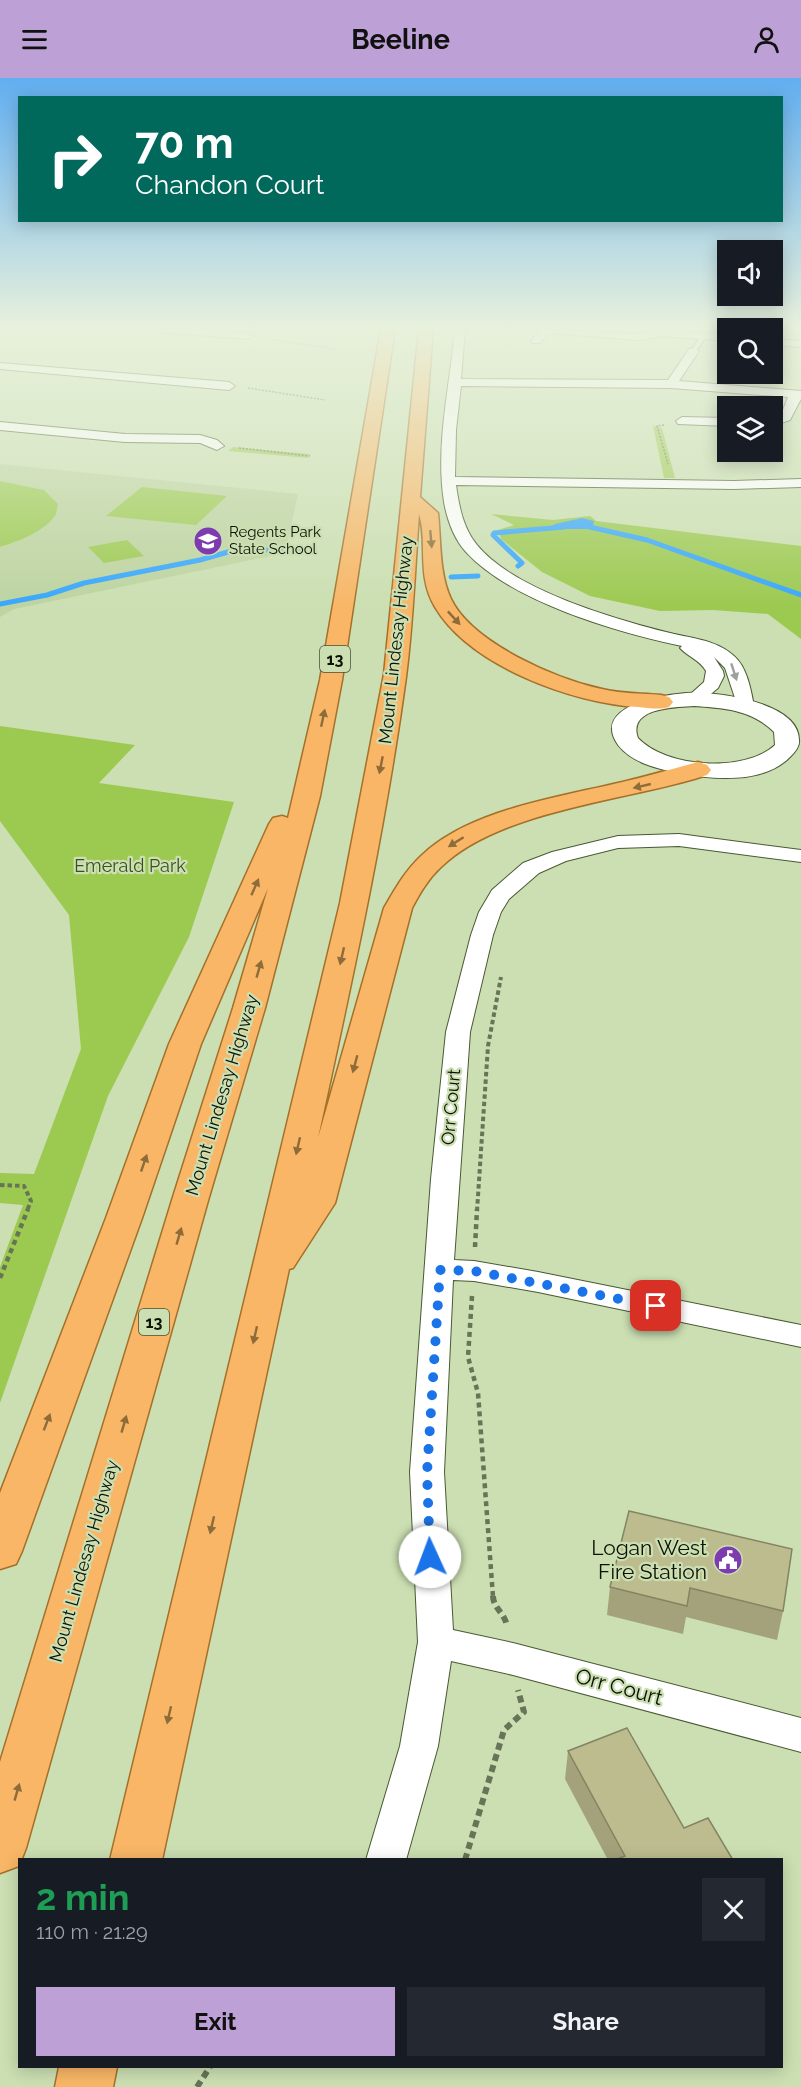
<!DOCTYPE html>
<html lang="en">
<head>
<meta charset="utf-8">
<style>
  :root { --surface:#171b24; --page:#242831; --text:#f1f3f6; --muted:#9ea1a6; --accent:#bda0d6 }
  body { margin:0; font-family:Raleway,sans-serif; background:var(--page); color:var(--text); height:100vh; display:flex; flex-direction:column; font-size:22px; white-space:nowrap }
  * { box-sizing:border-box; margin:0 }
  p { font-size:20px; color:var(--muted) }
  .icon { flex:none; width:33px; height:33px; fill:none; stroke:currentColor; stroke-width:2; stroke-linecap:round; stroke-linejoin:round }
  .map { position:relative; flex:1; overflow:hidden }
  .side { position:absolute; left:18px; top:1780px; width:765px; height:210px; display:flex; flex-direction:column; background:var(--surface); border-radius:0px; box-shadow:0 3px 15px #0003 }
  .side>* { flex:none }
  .top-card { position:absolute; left:18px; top:18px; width:765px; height:126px; border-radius:0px; box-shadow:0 3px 15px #0003; background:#00695c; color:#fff; overflow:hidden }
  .fabs { position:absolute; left:717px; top:162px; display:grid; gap:12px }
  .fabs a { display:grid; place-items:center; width:66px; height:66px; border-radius:0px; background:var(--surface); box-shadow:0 3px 15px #0003; font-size:30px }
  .pin { position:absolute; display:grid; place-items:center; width:51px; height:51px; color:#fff; margin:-26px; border-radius:12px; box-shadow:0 3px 9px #0006 }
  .me { position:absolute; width:66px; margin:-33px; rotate:358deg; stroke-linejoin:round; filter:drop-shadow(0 0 4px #0008) }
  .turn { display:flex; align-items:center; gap:21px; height:126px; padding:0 18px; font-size:27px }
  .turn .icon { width:78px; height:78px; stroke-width:2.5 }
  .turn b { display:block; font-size:42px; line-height:51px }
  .round { display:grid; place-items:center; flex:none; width:63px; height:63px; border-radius:0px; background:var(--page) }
  .summary { display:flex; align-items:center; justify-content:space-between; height:102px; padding:0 18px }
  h1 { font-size:36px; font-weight:700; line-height:45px; color:#1e9e55 }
  .cta { display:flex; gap:12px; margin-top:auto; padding:12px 18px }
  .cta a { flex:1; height:69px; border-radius:0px; background:var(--accent); color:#111; font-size:24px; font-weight:700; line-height:69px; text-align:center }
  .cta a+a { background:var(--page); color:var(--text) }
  header { display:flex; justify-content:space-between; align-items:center; height:78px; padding:0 18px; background:var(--accent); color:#111; font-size:27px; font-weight:700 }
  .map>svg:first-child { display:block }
  .built { fill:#bdd3a0 }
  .green { fill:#9cc950 }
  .water { fill:#36a6fd }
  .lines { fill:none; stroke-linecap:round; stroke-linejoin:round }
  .stream { stroke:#36a6fd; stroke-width:5 }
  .service-casing { stroke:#495932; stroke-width:3 }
  .minor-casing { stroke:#495932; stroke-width:2 }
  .tertiary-casing { stroke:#495932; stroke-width:2 }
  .trunk-casing { stroke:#a4702a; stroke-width:3 }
  .path-far3 { stroke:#677457; stroke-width:1.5; stroke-dasharray:2 1.5; stroke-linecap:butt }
  .path-far2 { stroke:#677457; stroke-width:4; stroke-dasharray:4.5 3; stroke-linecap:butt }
  .path-far1 { stroke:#677457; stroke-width:4.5; stroke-dasharray:5 4; stroke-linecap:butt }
  .path { stroke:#677457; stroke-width:6; stroke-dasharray:7 4.5; stroke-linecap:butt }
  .service { fill:#fff; fill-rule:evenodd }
  .minor { fill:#fff; fill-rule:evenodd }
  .tertiary { fill:#fff; fill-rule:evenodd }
  .trunk { fill:#f8b666; fill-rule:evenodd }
  .wall { fill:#a3a27a }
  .building { fill:#bdbc8e; stroke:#848463; stroke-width:1.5 }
  .oneway { fill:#8e6c3a }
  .oneway2 { fill:#9ea09b }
  .route { stroke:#1a73e8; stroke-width:10; stroke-dasharray:0 18 }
  .labels { text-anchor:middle; stroke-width:4.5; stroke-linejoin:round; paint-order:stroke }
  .far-poi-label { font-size:15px; fill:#0c1204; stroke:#cbdfb2; text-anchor:start }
  .shield { fill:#cbdfb2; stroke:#455038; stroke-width:1.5 }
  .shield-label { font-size:16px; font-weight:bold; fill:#0c1204 }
  .street-label { font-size:18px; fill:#0c1204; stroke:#cbdfb2 }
  .park-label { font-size:18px; fill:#3b4e1d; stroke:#cbdfb2 }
  .near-poi-label { font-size:21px; fill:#0c1204; stroke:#cbdfb2; text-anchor:end }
  .near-street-label { font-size:21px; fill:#0c1204; stroke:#cbdfb2 }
</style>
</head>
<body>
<header><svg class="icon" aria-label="menu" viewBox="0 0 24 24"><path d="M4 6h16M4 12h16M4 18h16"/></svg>Beeline<svg class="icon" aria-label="person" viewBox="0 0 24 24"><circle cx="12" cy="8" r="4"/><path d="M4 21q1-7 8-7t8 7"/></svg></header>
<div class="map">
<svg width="801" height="2009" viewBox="0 0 801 2009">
  <rect width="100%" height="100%" fill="#cbdfb2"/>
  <path class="built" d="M 0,386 L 298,416 L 285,475 L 14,531 L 0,539 L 0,469 L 16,464 L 44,412 L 0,403 Z"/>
  <path class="green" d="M 653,348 L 662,350 L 675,400 L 664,400 Z
    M 233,369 L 309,376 L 308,380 L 228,373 Z
    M 0,403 L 44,412 L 58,426 C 57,430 57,436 54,439 C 43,454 17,464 0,469 Z
    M 142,409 L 227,418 L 196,447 L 106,438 Z
    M 491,436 L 553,442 L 590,438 L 596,443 L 801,468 L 801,561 L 768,536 L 713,532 L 660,533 L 590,518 L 542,494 L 501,461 L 498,452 L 514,447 Z
    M 127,462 L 144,478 L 104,485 L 88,469 Z
    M 0,648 L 135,667 L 99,705 L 234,724 L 189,859 L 108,1018 L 0,1325 L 0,1189 L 23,1127 L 0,1125 L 0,1095 L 34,1096 L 81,971 L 69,837 L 0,743 Z"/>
  <path class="water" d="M 582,440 L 594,443 L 593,448 L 585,451 L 550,451 L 555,446 Z"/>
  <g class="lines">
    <path class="stream" d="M 581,447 L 647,462 L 801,517
      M 518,488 L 522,485 L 493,457 L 494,455 L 564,449
      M 451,499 L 478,498
      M 0,526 L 47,517 L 84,505 L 200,482 L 235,472 L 298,472"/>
    <g class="service-casing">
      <path id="service" d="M 700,259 L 705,260 L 695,274 L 691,274 Z"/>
    </g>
    <g class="minor-casing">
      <path id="minor" d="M 154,251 L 202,251 L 248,255 L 253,258 L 248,261 L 159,254 Z
        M 455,251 L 465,251 L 461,301 L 668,302 L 689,271 L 693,270 L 699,273 L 679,303 L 801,313 L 801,321 L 790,342 L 772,348 L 772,340 L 781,337 L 788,319 L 671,310 L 461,308 L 456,352 L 455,399 L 734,403 L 801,401 L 801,409 L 734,411 L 456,407 C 459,428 463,450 477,467 C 513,511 611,540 666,554 C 688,560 716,561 734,578 C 747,589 751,612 754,628 L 751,632 L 739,632 L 725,590 L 714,579 L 723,593 L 724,598 L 718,610 L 700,625 L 688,625 L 685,621 L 704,604 L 706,593 C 700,582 688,579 680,570 L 682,568 C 617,554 512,524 466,474 C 454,461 447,441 444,424 C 435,367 450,308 455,251 Z
        M 541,251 L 638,256 L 663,252 L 728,257 L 728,263 L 663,258 L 638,262 L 549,255 L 540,265 L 532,265 L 531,263 Z
        M 772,261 L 801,263 L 801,269 L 772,267 Z
        M 0,285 L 229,304 L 235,308 L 229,312 L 0,291 Z
        M 682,339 L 728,340 L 728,348 L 678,346 L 676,343 Z
        M 0,344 L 125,356 L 200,357 L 217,362 L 224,368 L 217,372 L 200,365 L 125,364 L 0,352 Z
        M 679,756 L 801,772 L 801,784 L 679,768 L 618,770 L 566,783 L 539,795 L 509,821 L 501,834 L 493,857 L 470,954 L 454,1182 L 474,1183 L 538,1194 L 801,1247 L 801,1269 L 538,1214 L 474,1203 L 453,1202 L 444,1394 L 453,1552 L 513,1565 L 801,1640 L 801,1674 L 513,1597 L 451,1583 L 438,1668 L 406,1782 L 366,1782 L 400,1668 L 418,1564 L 410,1394 L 431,1101 L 446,954 L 471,857 L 479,834 L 492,812 L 523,785 L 552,774 L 618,758 Z"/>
    </g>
    <g class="tertiary-casing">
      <path id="tertiary" d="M 686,615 C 713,613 799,623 799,662 C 800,668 795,674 791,678 C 765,706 714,702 679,695 C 658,691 632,685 618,667 C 591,628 662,617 686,615 ZM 694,628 C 724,630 752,632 774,654 L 775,667 C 745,695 666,690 638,660 C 627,630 675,629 694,628 Z"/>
    </g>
    <g class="trunk-casing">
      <path id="trunk" d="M 381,251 L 395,251 L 342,602 L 320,718 L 265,930 L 209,1119 L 26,1770 L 19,1788 L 0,1795 L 0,1684 L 173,1119 L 233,930 L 268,810 L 201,966 L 142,1140 L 22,1473 L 16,1486 L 0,1491 L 0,1415 L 106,1140 L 169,966 L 269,746 L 273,740 L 282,738 L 288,740 L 320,602 Z
        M 419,251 L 433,251 L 420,419 L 438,435 C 441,463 439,495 451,521 C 472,565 556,601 602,611 C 621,616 641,615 661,617 L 669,619 L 673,624 L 669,629 C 659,632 648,630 638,629 C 572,625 470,588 435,529 C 416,497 428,465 419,436 C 415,490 413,546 406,599 C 385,754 351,907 318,1060 L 384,830 C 395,811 405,793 421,778 C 469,732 555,720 618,705 C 645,699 671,691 698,684 L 707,687 L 711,692 L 707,697 L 694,701 C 619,723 498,734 441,789 C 428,801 420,815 412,830 L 335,1125 L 293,1190 L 289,1191 L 162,1782 L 110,1782 L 340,825 L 384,596 Z
        M 59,1989 L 117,1989 L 113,2009 L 55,2009 Z"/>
    </g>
    <path class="path-far3" d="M 268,261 L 335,271
      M 248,310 L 325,322
      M 664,347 L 657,348 L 668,386
      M 239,370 L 310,378"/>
    <path class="path-far2" d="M 0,1107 L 24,1108 L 31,1123 L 27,1133
      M 477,1133 L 488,968 L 501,899"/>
    <path class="path-far1" d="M 475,1169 L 477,1131
      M 0,1200 L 28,1131
      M 472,1218 L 468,1279 L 478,1315 L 493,1519"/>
    <path class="path" d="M 493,1518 C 493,1530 506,1536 507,1549
      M 465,1782 L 504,1652 L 524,1634 L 518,1612
      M 197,2009 L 210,1989"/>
    <use href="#service" class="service"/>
    <use href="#minor" class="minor"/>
    <use href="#tertiary" class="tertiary"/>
    <use href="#trunk" class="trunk"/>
  </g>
  <path class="wall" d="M 629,1433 L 783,1533 L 777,1562 L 686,1539 L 683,1556 L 607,1537 L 610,1509 Z
    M 568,1673 L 684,1750 L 733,1782 L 608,1782 L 565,1701 Z"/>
  <path class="building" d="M 629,1433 L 792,1471 L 783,1533 L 690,1510 L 687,1528 L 610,1509 Z
    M 627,1650 L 684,1750 L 708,1740 L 733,1782 L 615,1782 L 625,1778 L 568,1673 Z"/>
  <defs><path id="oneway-solid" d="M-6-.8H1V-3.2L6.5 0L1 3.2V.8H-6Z" transform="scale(1.5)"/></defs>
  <g class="oneway">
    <use href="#oneway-solid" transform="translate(431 461) rotate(85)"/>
    <use href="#oneway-solid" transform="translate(454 540) rotate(47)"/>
    <use href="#oneway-solid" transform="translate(323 640) rotate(-78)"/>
    <use href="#oneway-solid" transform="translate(381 687) rotate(101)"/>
    <use href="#oneway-solid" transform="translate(642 708) rotate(167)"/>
    <use href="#oneway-solid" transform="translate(456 764) rotate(148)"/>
    <use href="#oneway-solid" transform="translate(255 809) rotate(-66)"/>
    <use href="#oneway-solid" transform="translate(342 878) rotate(103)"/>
    <use href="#oneway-solid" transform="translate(259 891) rotate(-74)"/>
    <use href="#oneway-solid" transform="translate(355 986) rotate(105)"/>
    <use href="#oneway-solid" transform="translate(298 1068) rotate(103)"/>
    <use href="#oneway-solid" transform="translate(144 1085) rotate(-71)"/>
    <use href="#oneway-solid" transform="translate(179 1158) rotate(-74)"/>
    <use href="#oneway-solid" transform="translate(255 1257) rotate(103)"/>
    <use href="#oneway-solid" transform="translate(47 1344) rotate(-69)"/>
    <use href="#oneway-solid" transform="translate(124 1346) rotate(-74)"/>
    <use href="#oneway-solid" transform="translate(212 1447) rotate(103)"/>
    <use href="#oneway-solid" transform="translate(169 1637) rotate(103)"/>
    <use href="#oneway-solid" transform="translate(17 1714) rotate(-74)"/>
  </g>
  <use class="oneway2" href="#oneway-solid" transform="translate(734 594) rotate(72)"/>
  <linearGradient id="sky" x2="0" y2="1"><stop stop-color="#61aef0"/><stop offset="0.47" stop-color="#e8f1dc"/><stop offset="1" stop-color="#e8f1dc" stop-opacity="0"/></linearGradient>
  <rect width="801" height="532" fill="url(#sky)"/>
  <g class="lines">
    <path class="route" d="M 430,1479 L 427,1395 L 440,1192 L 474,1193 L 656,1228"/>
  </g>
  <defs>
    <g id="school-disc" transform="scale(1.5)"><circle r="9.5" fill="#7d3baf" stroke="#cbdfb2"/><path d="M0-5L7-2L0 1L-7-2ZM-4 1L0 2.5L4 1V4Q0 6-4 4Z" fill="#fff"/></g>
    <g id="civic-disc" transform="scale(1.5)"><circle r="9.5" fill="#7d3baf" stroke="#cbdfb2"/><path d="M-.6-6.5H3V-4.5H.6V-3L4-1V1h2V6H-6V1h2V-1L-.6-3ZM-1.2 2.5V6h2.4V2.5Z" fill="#fff"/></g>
  </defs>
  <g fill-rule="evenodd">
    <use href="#school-disc" x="208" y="463"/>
    <use href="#civic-disc" x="728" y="1482"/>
  </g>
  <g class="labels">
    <g class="far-poi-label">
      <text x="229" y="459">Regents Park<tspan x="229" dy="17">State School</tspan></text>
    </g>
    <g class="shield">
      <rect x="320" y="568" width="30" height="26" rx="4.5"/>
      <rect x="139" y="1231" width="30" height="26" rx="4.5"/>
    </g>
    <g class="shield-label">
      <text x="335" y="587">13</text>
      <text x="154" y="1250">13</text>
    </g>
    <g class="street-label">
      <text transform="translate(396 562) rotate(-84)" y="6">Mount Lindesay Highway</text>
      <text transform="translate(222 1017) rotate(-73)" y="6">Mount Lindesay Highway</text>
      <text transform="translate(451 1029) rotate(-85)" y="6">Orr Court</text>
      <text transform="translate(84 1483) rotate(-74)" y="6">Mount Lindesay Highway</text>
    </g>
    <g class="park-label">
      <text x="130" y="794">Emerald Park</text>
    </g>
    <g class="near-poi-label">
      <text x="707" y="1477">Logan West<tspan x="707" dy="24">Fire Station</tspan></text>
    </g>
    <g class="near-street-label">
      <text transform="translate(619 1609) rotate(15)" y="7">Orr Court</text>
    </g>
  </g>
</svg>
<div class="fabs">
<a><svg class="icon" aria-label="sound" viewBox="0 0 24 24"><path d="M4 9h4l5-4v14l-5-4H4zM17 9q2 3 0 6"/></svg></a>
<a><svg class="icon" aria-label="search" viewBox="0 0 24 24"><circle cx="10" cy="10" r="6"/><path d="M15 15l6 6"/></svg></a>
<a><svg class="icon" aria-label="layers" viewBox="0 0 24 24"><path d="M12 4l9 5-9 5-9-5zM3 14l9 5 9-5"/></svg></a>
</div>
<div class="pin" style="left:656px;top:1228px;background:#d93025"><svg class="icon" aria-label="arrive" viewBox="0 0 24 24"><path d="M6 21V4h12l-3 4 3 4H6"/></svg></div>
<svg class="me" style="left:430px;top:1479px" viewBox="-20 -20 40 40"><circle r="19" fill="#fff"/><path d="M0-13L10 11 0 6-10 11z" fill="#1a73e8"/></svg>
<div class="top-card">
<div class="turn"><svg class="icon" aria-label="right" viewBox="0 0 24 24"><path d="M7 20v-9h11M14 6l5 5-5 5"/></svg><div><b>70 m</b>Chandon Court</div></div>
</div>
<section class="side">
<div class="summary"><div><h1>2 min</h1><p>110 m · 21:29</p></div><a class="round"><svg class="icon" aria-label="close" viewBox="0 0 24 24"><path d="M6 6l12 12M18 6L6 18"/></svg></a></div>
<div class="cta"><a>Exit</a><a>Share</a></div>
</section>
</div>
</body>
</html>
